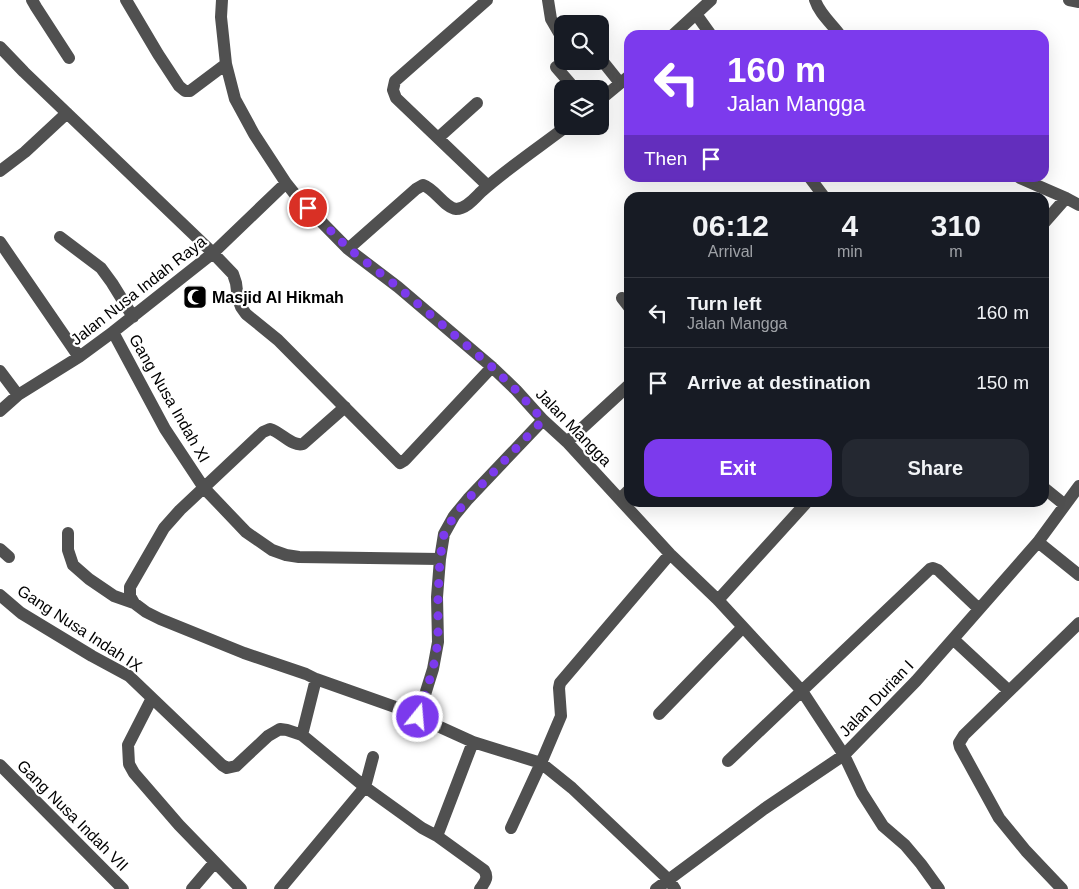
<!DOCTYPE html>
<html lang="en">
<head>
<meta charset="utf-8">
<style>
  :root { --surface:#171b24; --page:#242831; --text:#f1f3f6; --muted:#9ea1a6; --line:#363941; --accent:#7c3aed }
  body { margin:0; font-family:Arial,sans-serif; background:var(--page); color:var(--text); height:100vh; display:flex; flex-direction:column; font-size:19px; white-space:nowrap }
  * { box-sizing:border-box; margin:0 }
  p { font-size:16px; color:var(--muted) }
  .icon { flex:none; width:28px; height:28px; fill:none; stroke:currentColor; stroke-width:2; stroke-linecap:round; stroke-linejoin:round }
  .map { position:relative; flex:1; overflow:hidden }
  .details { position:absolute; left:624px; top:192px; width:425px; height:315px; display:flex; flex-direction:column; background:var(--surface); border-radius:15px; box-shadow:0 5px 20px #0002 }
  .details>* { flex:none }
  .hud { position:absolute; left:624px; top:30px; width:425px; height:152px; border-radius:15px; box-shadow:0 5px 20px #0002; background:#7c3aed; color:#fff; overflow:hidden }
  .buttons { position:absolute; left:554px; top:15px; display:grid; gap:10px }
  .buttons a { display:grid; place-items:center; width:55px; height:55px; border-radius:10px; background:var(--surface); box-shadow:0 5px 20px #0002; font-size:25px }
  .pin { position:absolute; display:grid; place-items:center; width:42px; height:42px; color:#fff; margin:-21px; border:2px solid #fff; border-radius:50%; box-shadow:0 1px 5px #0007 }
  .me { position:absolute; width:55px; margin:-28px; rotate:17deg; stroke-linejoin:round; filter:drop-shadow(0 0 4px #0008) }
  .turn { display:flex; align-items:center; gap:18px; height:105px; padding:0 20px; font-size:22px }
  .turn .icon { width:65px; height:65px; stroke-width:2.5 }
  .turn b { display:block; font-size:35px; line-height:42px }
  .then { display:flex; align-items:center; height:48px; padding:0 20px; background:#0003; gap:10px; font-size:19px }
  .eta { display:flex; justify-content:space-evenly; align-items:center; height:85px; text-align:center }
  .eta b { font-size:30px; font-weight:700; line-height:35px }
  .button { display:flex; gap:10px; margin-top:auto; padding:10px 20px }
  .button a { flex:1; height:58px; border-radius:15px; background:var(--accent); color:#fff; font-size:20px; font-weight:700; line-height:58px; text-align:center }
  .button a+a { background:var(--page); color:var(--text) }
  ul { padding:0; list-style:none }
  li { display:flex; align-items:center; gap:15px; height:70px; padding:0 20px; border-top:1px solid var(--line) }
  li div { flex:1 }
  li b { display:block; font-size:19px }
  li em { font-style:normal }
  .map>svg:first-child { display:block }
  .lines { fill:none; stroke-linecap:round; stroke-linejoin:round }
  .minor { stroke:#505050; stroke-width:12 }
  .route { stroke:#7c3aed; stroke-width:9; stroke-dasharray:0 16.2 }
  .labels { text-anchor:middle; stroke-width:4.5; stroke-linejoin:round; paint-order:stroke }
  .street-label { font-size:16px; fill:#000; stroke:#fff }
  .poi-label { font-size:16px; font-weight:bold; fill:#000; stroke:#fff; text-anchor:start }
</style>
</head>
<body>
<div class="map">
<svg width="1079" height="889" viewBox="0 0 1079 889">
  <rect width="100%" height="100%" fill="#fff"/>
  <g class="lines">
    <path class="minor" d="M 32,0 L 36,7 L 69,58
      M 126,0 L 158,54 L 179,86 L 185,91 L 190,91 L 226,64
      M 222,0 L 221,17 L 226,64 L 235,99 L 254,134 L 286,183 L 298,198 L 348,249 L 398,287 L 492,367 L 516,390 L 543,420 L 567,442 L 670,554 L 718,600 L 743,627 L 802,691 L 844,755 L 862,793 L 883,826 L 905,845 L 921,864 L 939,889
      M 487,0 L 395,81 L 393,90 L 396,98 L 488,186
      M 548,0 L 551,19 L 562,38
      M 815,0 C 819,13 832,24 840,35
      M 1069,0 L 1079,2
      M 696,14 L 711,35
      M 673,35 L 711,0
      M 0,47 L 24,72 L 213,253 L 233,274 L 236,283 L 238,299 L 241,307 L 246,314 L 278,340 L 400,463 L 405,460 L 492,367
      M 600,58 L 620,83
      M 556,67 L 575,89
      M 600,100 L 629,76
      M 438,138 L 477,103
      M 0,171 L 25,152 L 67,113
      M 810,178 L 825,198
      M 1020,178 L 1066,198 L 1079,205
      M 1044,223 L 1066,198
      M 60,237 L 101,268 L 112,283 L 133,317
      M 0,242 L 79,357
      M 348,249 L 416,189 L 423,185 C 435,189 445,208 456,209 C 466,209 475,198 481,192 C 508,168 538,148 567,126
      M 622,298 L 629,307
      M 113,332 L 165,429 L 204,488 L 246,532 L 272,550 L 286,555 L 299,557 L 440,559
      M 0,371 L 18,395
      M 0,411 L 18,395 L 79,357 L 113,332 L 213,253 L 286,183
      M 567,442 L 629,385
      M 1044,488 L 1065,505
      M 620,499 L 629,490
      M 68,533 L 68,550 L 73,565 L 89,579 L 114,596 L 134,603
      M 1038,542 L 1079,575
      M 0,549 L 9,557
      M 0,595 L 21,613 L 92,656 L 129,676 L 222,765 L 227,768 L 236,766 L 268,736 L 280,729 L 287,730 L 302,735 L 365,787 L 422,828 L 437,836 L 484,870 C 489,878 485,882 480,889
      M 718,600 L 807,502
      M 953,639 L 1009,691
      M 316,679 L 398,708 L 473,742 L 541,763 L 572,788 L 669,880 L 675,889
      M 152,698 L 128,745 L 129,764 L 134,773 L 179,825 L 241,889
      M 659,714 L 743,627
      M 418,717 L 433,669 L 438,642 L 437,597 L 440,559 L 444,534 L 454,516 L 468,499 L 543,420
      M 302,735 L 316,679 L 306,674 L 244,653 L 160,619 L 146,612 L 134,603 L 130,596 L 130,587 L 164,528 L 180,510 L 263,432 L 270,429 C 281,432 292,447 303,444 L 345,407
      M 728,761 L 930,569 L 933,568 L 938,570 L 979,609
      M 0,765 L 123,889
      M 511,828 L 541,763 L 561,716 L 559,688 L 560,683 L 670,554
      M 437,836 L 473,742
      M 192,889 L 215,862
      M 280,889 L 365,787 L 373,757
      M 656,889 L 764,809 L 844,755 L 916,681 L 953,639 L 1038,542 L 1079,486
      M 1062,889 L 1026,851 L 999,818 L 960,747 L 959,743 L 964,735 L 1079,623"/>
  </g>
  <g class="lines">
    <path class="route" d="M 308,208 L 348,248 L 398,287 L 492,367 L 516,390 L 543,420 L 468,499 L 454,516 L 444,534 L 440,559 L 438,597 L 438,642 L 433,669 L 418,717"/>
  </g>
  <defs>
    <g id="mosque-square" transform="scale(1.25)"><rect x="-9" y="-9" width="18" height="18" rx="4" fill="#000" stroke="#fff"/><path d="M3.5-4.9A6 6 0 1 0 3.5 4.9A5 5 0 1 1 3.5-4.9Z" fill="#fff"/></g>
  </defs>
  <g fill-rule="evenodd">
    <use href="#mosque-square" x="195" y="297"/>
  </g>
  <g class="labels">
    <g class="street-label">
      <text transform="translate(138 290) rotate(-38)" y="6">Jalan Nusa Indah Raya</text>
      <text transform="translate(170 398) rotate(60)" y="6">Gang Nusa Indah XI</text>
      <text transform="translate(574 427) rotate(46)" y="6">Jalan Mangga</text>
      <text transform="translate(80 628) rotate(33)" y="6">Gang Nusa Indah IX</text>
      <text transform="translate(876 698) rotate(-46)" y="6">Jalan Durian I</text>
      <text transform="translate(73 815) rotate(45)" y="6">Gang Nusa Indah VII</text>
    </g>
    <g class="poi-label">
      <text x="212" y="303">Masjid Al Hikmah</text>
    </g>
  </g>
</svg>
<div class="buttons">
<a><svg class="icon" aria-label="search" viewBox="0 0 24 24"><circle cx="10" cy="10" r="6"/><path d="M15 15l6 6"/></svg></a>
<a><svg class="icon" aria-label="layers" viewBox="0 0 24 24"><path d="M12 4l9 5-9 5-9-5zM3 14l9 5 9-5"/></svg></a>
</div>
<div class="pin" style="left:308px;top:208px;background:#d93025"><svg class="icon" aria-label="arrive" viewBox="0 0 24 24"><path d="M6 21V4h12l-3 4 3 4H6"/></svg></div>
<svg class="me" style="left:418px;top:717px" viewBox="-20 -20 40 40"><circle r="17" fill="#7c3aed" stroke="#fff" stroke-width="3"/><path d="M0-11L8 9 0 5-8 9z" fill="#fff"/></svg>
<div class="hud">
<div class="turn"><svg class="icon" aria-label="left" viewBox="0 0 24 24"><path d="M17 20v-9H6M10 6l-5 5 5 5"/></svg><div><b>160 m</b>Jalan Mangga</div></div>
<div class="then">Then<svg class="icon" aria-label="arrive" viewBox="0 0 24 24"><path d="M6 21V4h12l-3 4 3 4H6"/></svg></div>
</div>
<section class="details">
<div class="eta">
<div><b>06:12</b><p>Arrival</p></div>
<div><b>4</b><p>min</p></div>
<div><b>310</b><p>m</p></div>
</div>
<ul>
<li><svg class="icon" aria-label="left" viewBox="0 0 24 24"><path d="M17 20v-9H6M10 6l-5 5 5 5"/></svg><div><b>Turn left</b><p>Jalan Mangga</p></div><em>160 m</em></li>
<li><svg class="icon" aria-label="arrive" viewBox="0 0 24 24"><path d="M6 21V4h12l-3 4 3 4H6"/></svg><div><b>Arrive at destination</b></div><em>150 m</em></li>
</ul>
<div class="button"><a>Exit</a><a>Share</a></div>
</section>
</div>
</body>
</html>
